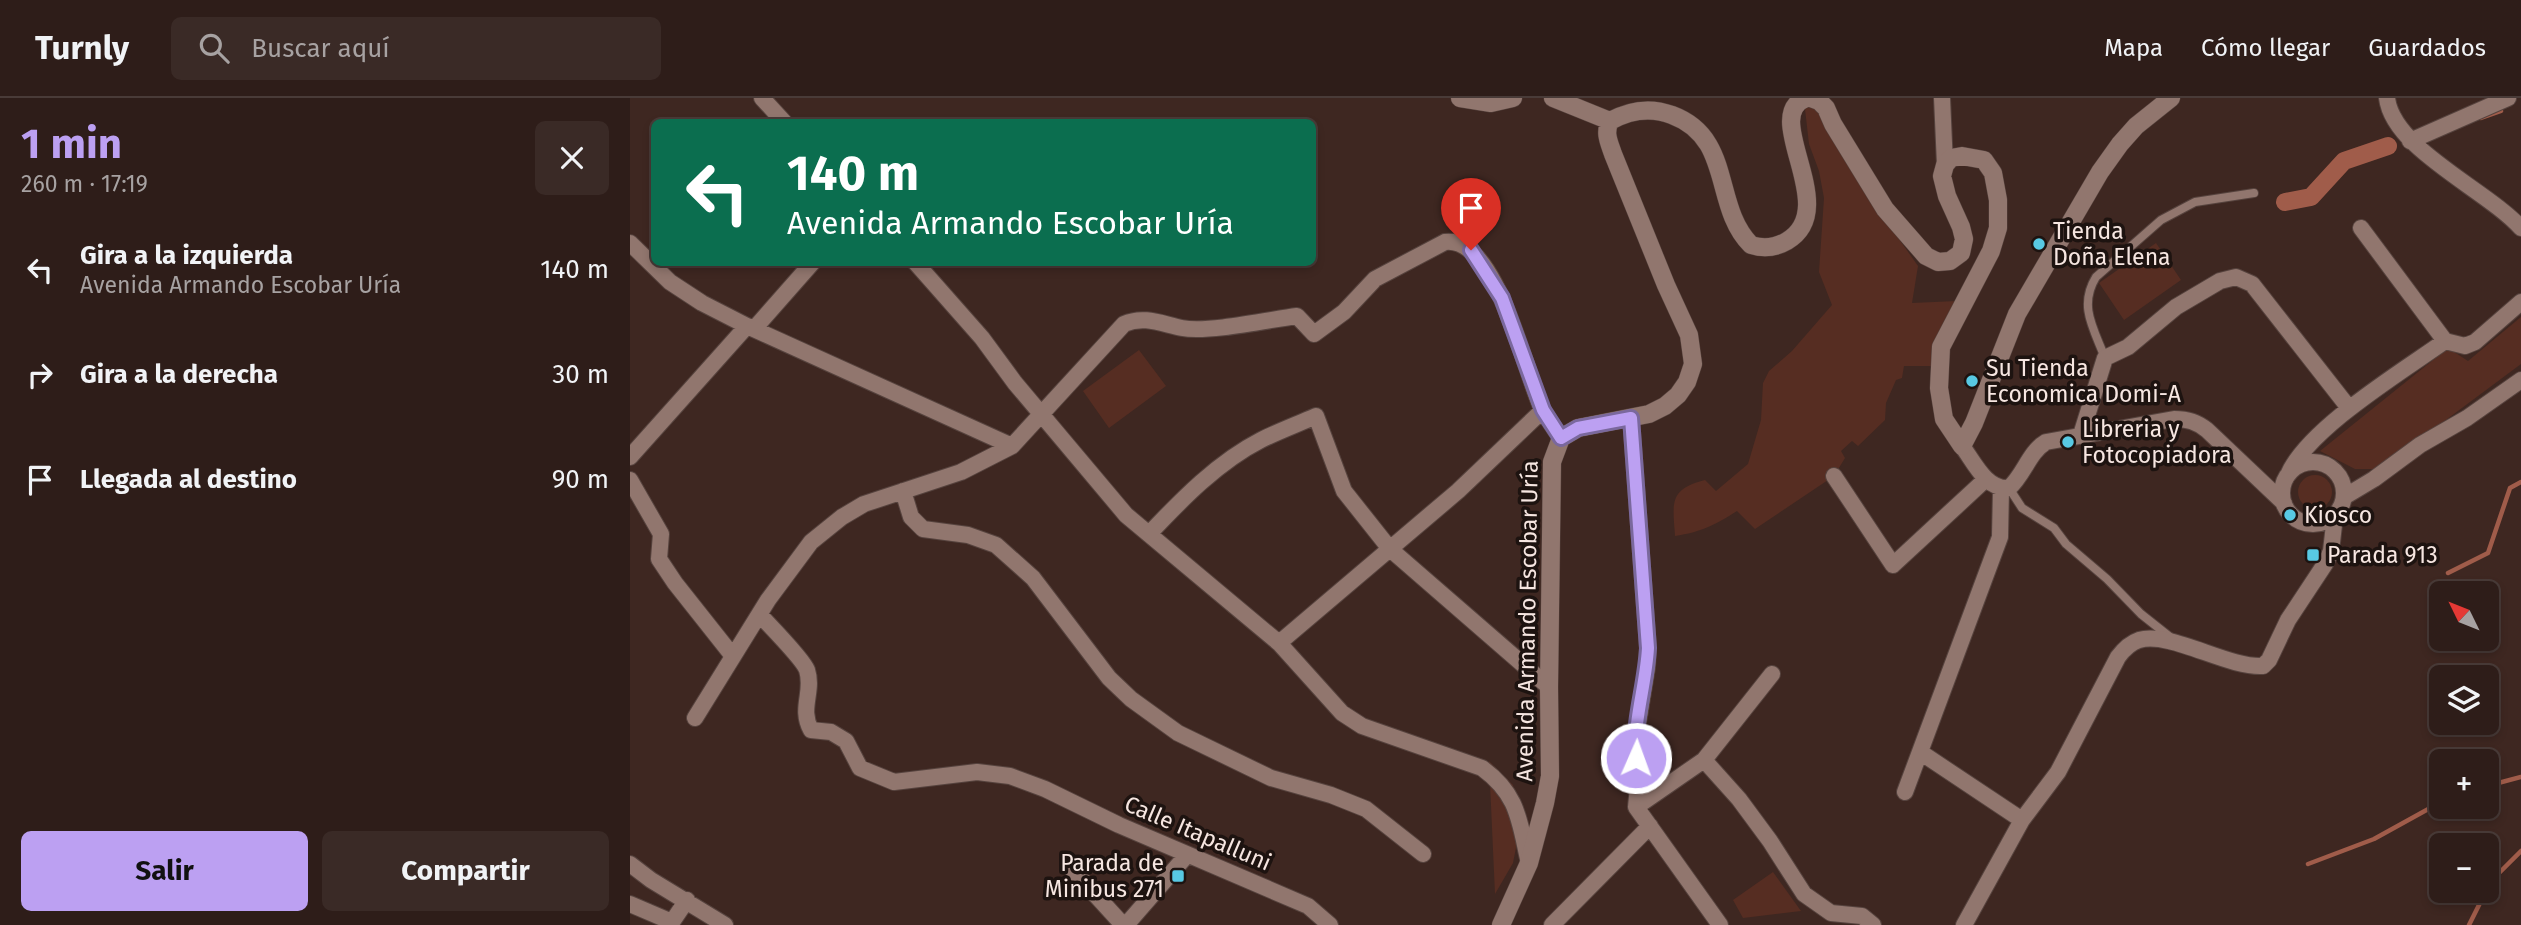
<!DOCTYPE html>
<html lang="es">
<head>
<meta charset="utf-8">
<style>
  :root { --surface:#2e1d19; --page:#3a2a26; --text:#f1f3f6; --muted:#a7a2a2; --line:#493b38; --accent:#bca0f2 }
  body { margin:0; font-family:"Fira Sans",sans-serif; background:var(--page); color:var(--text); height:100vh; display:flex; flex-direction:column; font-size:26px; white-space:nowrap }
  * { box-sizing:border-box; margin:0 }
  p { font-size:23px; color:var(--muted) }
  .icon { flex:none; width:38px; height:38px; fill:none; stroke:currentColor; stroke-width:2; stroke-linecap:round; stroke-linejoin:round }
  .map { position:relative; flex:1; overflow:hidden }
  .side { display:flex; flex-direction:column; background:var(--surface); width:630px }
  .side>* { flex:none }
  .top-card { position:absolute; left:21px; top:21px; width:665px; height:147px; border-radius:10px; box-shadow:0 4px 10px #0003,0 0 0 2px var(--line); background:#0b6e4f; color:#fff; overflow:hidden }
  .needle { width:46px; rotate:313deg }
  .controls { position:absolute; left:1799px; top:483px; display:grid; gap:14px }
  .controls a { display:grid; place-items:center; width:70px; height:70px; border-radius:10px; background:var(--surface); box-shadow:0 4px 10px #0003,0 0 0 2px var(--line); font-size:35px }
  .pin { position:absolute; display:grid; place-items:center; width:60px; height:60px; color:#fff; margin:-72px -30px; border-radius:50% 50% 50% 0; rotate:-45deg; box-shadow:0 0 7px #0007 }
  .pin .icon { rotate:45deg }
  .me { position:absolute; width:77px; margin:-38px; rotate:2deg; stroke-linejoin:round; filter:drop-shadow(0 0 5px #0008) }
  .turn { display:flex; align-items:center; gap:24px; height:147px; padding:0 21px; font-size:32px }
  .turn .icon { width:91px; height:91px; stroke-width:2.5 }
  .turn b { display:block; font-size:49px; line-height:60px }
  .round { display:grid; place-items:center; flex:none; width:74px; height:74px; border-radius:10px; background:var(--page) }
  .overview { display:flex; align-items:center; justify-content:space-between; height:119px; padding:0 21px }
  h1 { font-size:42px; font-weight:700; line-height:52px; color:var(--accent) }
  .cta { display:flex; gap:14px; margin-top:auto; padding:14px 21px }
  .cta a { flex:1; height:80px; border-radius:10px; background:var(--accent); color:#111; font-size:28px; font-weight:700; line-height:80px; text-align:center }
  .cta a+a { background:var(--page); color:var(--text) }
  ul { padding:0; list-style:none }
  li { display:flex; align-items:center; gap:21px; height:105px; padding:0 21px }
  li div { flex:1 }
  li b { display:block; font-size:26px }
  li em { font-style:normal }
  header { display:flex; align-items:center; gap:42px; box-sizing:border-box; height:98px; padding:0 35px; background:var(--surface); border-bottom:2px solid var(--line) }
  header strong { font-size:33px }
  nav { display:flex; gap:38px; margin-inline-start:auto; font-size:24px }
  .search { width:490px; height:63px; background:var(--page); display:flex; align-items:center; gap:18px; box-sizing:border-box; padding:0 24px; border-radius:10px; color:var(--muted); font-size:26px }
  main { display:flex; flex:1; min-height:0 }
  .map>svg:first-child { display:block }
  .green { fill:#562d22 }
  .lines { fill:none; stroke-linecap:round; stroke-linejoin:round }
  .stream { stroke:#a05c4a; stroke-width:4.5 }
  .canal { stroke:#a05c4a; stroke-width:18 }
  .lane-casing { stroke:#56433e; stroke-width:10 }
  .street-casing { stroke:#56433e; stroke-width:18 }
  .secondary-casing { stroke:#56433e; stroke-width:19 }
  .lane { stroke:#91766e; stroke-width:8 }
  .street { stroke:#91766e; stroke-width:16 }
  .secondary { stroke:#91766e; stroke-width:18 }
  .route-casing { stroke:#7a689d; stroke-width:18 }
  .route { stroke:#bca0f2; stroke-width:12 }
  .poi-dot { fill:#58c9e3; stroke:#1d1310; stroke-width:2.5 }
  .labels { text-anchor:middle; stroke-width:7; stroke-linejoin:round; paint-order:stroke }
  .poi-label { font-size:23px; fill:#f6e6e1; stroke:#1d1310; text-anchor:start }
  .street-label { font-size:23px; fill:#f6e6e1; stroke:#1d1310 }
</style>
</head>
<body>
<header>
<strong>Turnly</strong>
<div class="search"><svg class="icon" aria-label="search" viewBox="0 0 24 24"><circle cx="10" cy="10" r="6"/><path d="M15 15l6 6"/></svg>Buscar aquí</div>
<nav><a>Mapa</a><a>Cómo llegar</a><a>Guardados</a></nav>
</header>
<main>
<section class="side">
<div class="overview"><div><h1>1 min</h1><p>260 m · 17:19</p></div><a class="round"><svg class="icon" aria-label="close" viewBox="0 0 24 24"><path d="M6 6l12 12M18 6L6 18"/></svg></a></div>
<ul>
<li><svg class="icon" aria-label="left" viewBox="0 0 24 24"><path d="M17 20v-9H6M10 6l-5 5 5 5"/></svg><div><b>Gira a la izquierda</b><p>Avenida Armando Escobar Uría</p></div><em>140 m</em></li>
<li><svg class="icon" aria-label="right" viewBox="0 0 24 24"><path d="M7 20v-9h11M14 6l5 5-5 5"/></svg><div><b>Gira a la derecha</b></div><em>30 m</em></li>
<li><svg class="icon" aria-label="arrive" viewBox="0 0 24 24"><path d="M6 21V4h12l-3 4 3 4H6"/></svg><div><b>Llegada al destino</b></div><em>90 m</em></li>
</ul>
<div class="cta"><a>Salir</a><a>Compartir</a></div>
</section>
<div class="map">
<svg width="1891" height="827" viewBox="0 0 1891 827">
  <rect width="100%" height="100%" fill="#3e2721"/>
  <path class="green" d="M 1180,7 L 1187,10 L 1226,80 L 1288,168 L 1282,205 L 1327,203 L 1303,268 L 1274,268 L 1272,280 L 1266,282 L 1256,305 L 1255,322 L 1228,348 L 1222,343 L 1211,353 L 1215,360 L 1204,378 L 1125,431 L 1107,413 C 1085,427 1071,434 1045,438 C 1043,406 1038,391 1075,382 L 1086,393 L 1118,366 L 1131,322 L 1133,285 L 1139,273 L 1162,253 L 1202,207 L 1189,174 L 1194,100 L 1189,73 L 1179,46 L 1175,11 Z
    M 1526,145 L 1551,182 L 1494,222 L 1469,185 Z
    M 1891,219 L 1891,266 L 1750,371 L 1725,371 L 1690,353 L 1818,250 L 1838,263 Z
    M 509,252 L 536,288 L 479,330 L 453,293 Z
    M1668 394a17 17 0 1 1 34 0a17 17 0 1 1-34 0Z
    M 859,663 L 883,687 L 891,724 L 883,765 L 865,796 Z
    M 1143,774 L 1171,813 L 1113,820 L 1103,802 Z"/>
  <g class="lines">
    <path class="stream" d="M 1851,20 L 1871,13
      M 1818,475 L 1858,455 L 1880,390 L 1891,384
      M 1857,688 L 1891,679
      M 1678,766 L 1744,741 L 1811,704
      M 1857,791 L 1859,785 L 1891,753
      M 1839,827 L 1856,793"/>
    <path class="canal" d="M 1655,104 L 1681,99 L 1714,63 L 1758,48"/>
    <g class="lane-casing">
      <path id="lane" d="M 1475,260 C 1464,231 1448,208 1466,179 L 1531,122 L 1565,104 L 1624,95
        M 1379,390 L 1392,410 L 1424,430 L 1436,446 L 1477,481 L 1511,516 L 1540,539"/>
    </g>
    <g class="street-casing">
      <path id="street" d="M 132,0 L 154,24
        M 1312,0 L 1315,67
        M 1757,0 C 1763,51 1857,92 1891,130
        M 1780,43 L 1878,0
        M 1731,130 L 1815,243
        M 0,145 L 40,184 L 72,205 L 117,228 L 382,348
        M 285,164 L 352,240 L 385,285 L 496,417 L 649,545 L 712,615 L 732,628 L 852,670 C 889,697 889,723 899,765
        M 124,231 L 183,164
        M 1001,320 L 1018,550 L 1017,569 L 1005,643 L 1010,668 L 1006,709 L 1090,827
        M 1451,337 L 1475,260 L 1498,249 L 1546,209 L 1590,183 L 1606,179 L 1622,186 L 1719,310
        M 1332,348 C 1344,364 1356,392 1379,390 C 1394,377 1399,354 1416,344 L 1544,321 C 1558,321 1567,324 1577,332 L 1654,405
        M 0,359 L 117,228
        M1652 395a31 31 0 1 1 62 0a31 31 0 1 1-62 0Z
        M 1658,377 C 1677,331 1773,273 1815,243 L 1835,248 L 1845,244 L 1891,204
        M 1204,378 L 1263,467 L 1356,381
        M 0,382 L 31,436 L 29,461 L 45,485 L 102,557
        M 273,393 L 281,419 L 293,431 L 338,437 L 366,447 L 403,480 L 479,580 L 501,601 L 548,635 L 641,680 L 701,697 L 736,711 L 793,756
        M 1714,399 L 1744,381 L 1790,347 L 1837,320 L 1891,282
        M 519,436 C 552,401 588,364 631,342 C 649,333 668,326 686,318 L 714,393 L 760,451 L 919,589
        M 130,517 C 140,528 173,561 177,572 C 184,594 169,610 181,632 L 201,634 L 216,643 L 230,670 L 264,684 L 347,674 L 380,678 L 415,691 L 489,727 L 678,808 L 700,827
        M 649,545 L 828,393 L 913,312
        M 65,620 L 138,502 L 181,444 L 212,419 L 234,406 L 331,374 L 382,348 L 494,226 C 514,217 532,226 552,230 C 578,235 638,222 667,218 L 684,236 L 714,214 L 745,181 L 815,144 C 867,137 895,277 913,313 C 918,322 925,331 931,340
        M 1290,654 L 1392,722
        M 1074,662 L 1109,701 L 1140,743 L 1174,796 L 1201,815 L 1232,818 L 1243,827
        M 1275,694 L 1370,439 L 1371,391
        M 1006,709 L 1074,662 L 1142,576
        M 0,766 L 21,782 L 95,827
        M 442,771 L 493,827
        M 0,806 L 42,824 L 57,802
        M 496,827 L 557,757
        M 922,827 L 1020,728
        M 1334,827 L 1392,722 L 1428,674 L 1488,559 C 1494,551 1500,545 1509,542 C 1541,533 1597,570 1633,568 L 1639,562 L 1658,522 L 1695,466 L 1701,453 L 1705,418"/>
    </g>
    <g class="secondary-casing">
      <path id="secondary" d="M 830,0 L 861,5 L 883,0
        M 923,0 L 980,23
        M 1181,0 L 1189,3 L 1196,10 L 1203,26 L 1255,111 L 1296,158 L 1308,164 L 1320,163 L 1331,155 L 1334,141 L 1331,129 L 1317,98 L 1312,78 L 1315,67 L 1321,60 L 1332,58 L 1354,62 L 1363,75 L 1368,102 L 1368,130 L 1361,153 L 1311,249 L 1309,290 L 1314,321 L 1332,348 L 1344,325 L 1387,216 L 1470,74 L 1490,46 L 1506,28 L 1541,0
        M 980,23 C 1000,12 1021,9 1042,17 C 1104,40 1082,108 1121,147 C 1134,151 1145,150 1157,143 C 1213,110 1129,18 1176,0
        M 871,827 L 899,765 L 915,705 L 920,678 L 919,589 L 922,364 L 931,340 L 948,330 L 1019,316 L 1035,308 L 1048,297 L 1057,284 L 1063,266 L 1059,237 L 1036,187 L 983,56 C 979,44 974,35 980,23"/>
    </g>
    <use href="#lane" class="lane"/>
    <use href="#street" class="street"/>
    <use href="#secondary" class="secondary"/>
  </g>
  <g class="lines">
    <g class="route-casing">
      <path id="route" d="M 841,152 L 872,200 L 913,312 L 931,340 L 948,330 L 1001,320 L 1018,550 C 1016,587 1003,623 1006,660"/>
    </g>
    <use href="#route" class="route"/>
  </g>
  <g class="poi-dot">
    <circle cx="1409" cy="146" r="7"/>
    <circle cx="1342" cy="283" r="7"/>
    <circle cx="1438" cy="344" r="7"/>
    <circle cx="1660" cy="417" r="7"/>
    <rect x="1676" y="450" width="14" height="14" rx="3.5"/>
    <rect x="541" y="771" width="14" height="14" rx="3.5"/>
  </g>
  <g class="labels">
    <g class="poi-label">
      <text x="1423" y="141">Tienda<tspan x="1423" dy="26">Doña Elena</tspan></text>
      <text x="1356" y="278">Su Tienda<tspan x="1356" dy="26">Economica Domi-A</tspan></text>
      <text x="1452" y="339">Libreria y<tspan x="1452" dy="26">Fotocopiadora</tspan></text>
      <text x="1674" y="425">Kiosco</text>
      <text x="1697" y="465">Parada 913</text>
      <text x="534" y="773" text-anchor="end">Parada de<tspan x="534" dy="26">Minibus 271</tspan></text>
    </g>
    <g class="street-label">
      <text transform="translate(897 523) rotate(-89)" y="8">Avenida Armando Escobar Uría</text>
      <text transform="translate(568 735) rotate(23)" y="8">Calle Itapalluni</text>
    </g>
  </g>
</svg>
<div class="controls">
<a><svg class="needle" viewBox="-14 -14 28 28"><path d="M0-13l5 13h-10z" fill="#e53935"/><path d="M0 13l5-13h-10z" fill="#a7a2a2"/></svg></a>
<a><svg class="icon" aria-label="layers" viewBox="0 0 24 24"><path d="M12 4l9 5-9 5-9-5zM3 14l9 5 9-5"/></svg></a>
<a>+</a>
<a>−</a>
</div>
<div class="pin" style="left:841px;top:152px;background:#d93025"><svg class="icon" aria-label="arrive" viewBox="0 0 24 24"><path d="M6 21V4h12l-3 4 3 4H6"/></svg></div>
<svg class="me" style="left:1006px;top:660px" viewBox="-20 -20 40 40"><circle r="17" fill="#bca0f2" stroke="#fff" stroke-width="3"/><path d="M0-11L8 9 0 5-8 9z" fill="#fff"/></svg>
<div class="top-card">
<div class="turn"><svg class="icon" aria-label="left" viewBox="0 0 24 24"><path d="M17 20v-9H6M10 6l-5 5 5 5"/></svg><div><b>140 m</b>Avenida Armando Escobar Uría</div></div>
</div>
</div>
</main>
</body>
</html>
